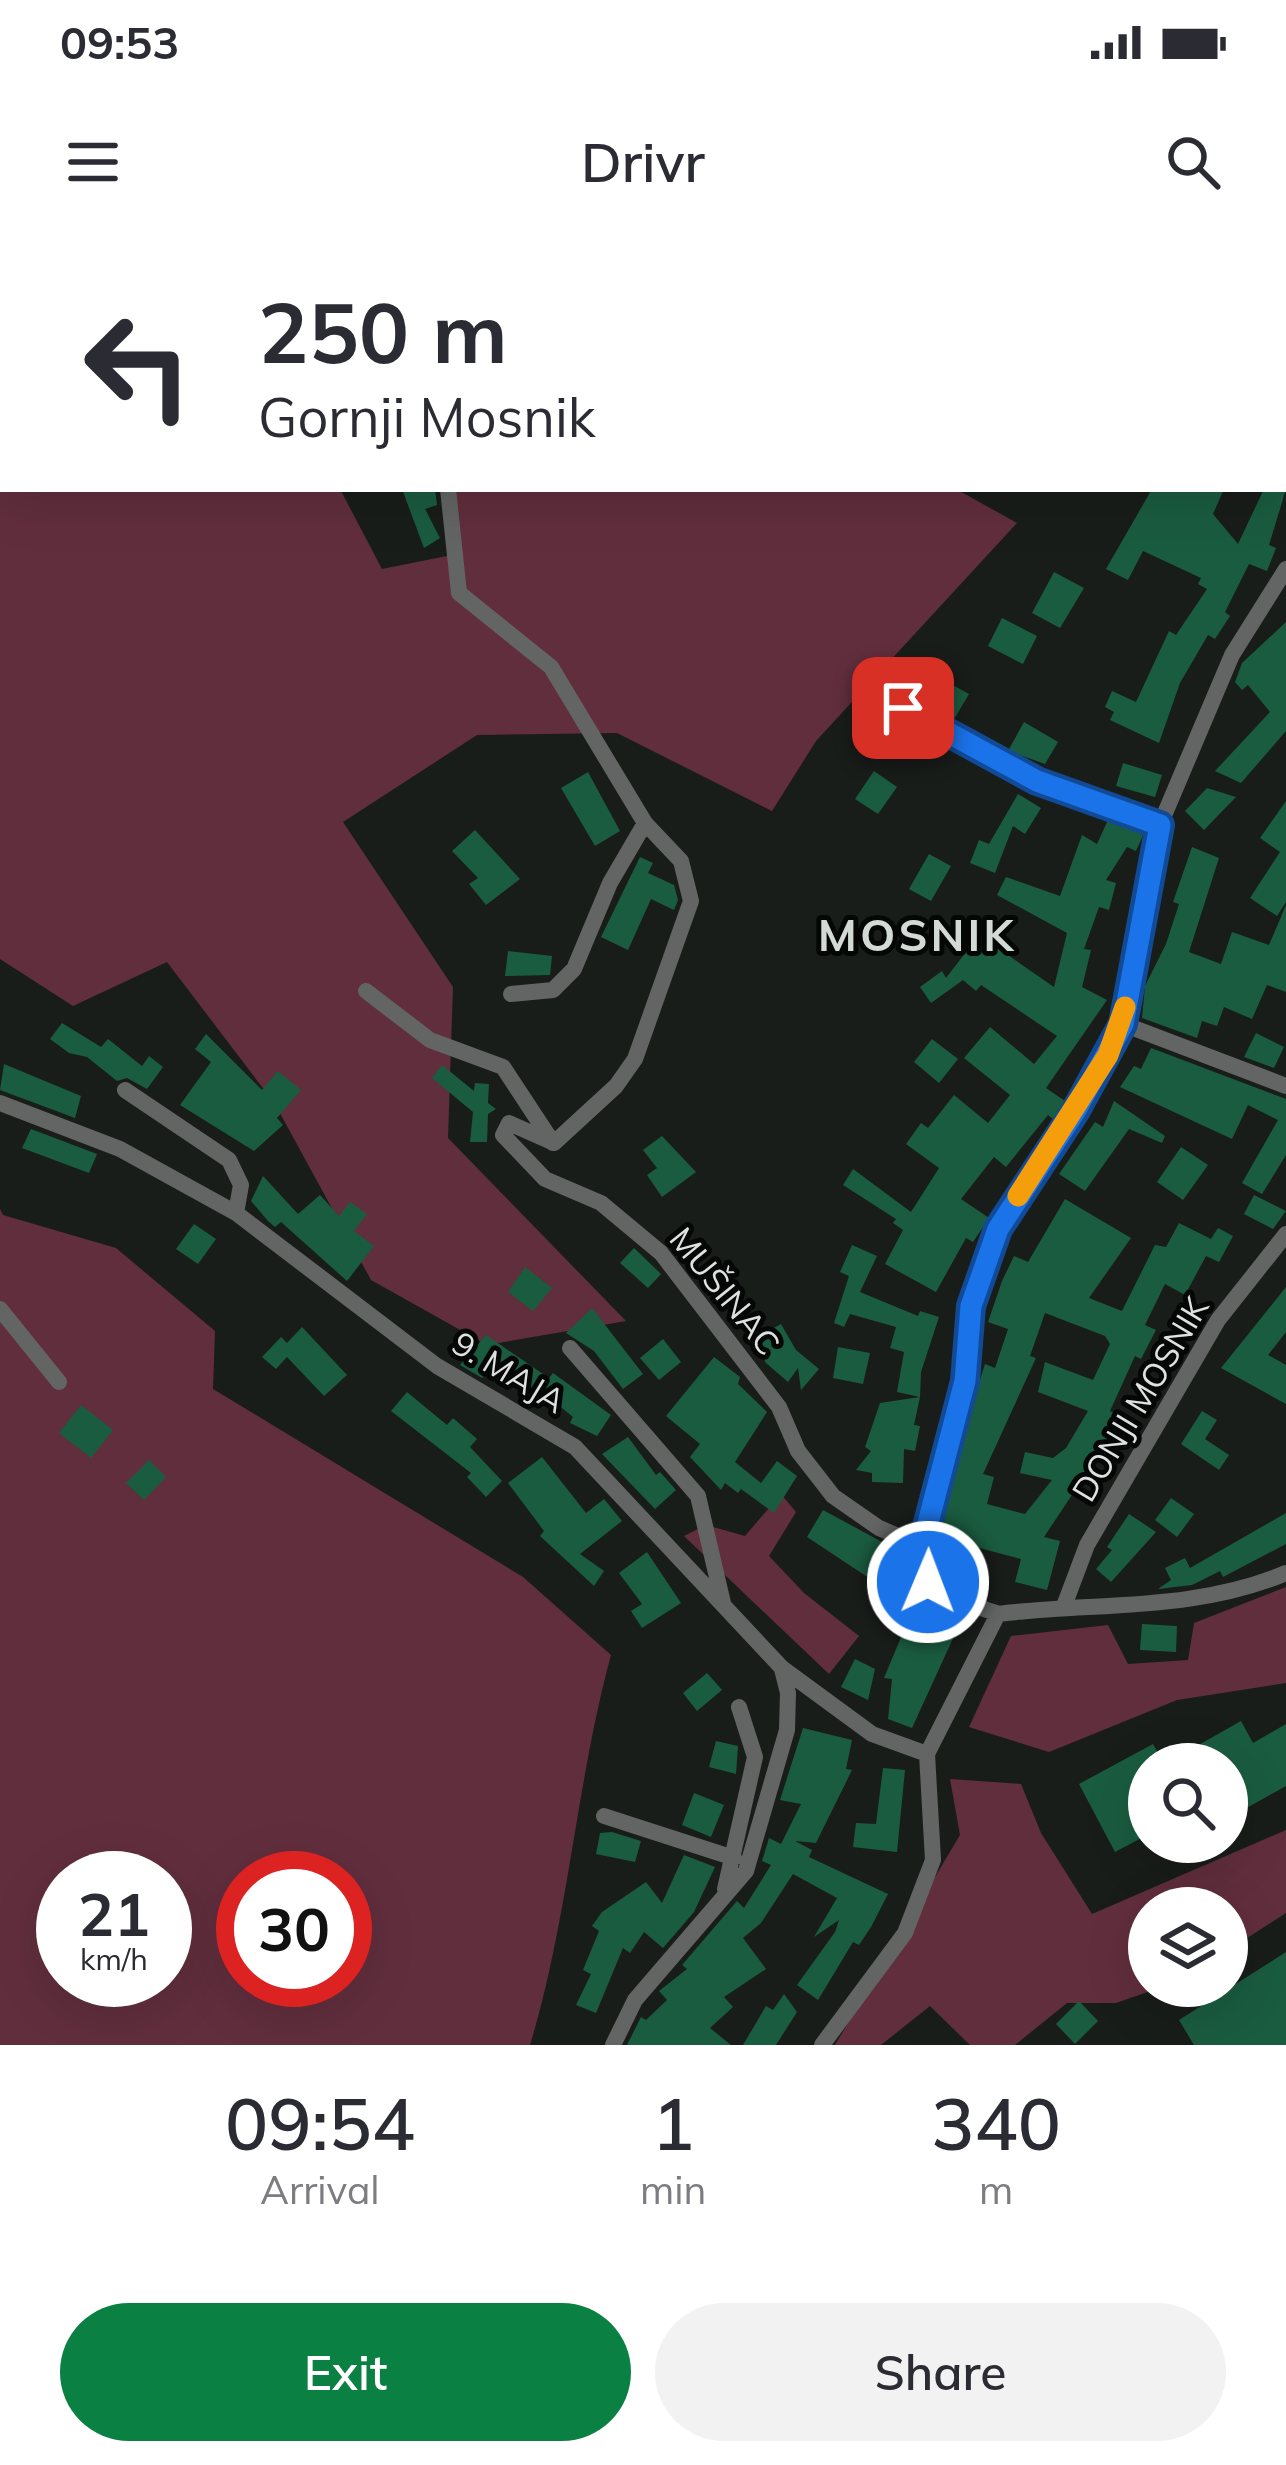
<!DOCTYPE html>
<html lang="en">
<head>
<meta charset="utf-8">
<style>
  :root { --surface:#fff; --page:#f2f2f3; --text:#2b2b33; --muted:#7c7c81; --accent:#0b8043 }
  body { margin:0; font-family:Mulish,sans-serif; background:var(--page); color:var(--text); height:100vh; display:flex; flex-direction:column; font-size:45px; white-space:nowrap }
  * { box-sizing:border-box; margin:0 }
  p { font-size:39px; color:var(--muted) }
  .icon { flex:none; width:66px; height:66px; fill:none; stroke:currentColor; stroke-width:2; stroke-linecap:round; stroke-linejoin:round }
  .map { position:relative; height:1805px; overflow:hidden }
  .details { display:flex; flex-direction:column; background:var(--surface); flex:1 }
  .details>* { flex:none }
  .hud { position:absolute; left:0px; top:0px; width:1287px; height:252px; box-shadow:0 12px 48px #0002; background:#fff; color:var(--text); overflow:hidden }
  .fabs { position:absolute; left:1128px; top:1503px; display:grid; gap:24px }
  .fabs a { display:grid; place-items:center; width:120px; height:120px; border-radius:50%; background:var(--surface); box-shadow:0 12px 48px #0002; font-size:60px }
  .speed { position:absolute; left:36px; top:1611px; display:flex; gap:24px; font-size:60px; font-weight:700; text-align:center }
  .speed>* { display:grid; place-content:center; width:156px; height:156px; border-radius:50%; background:var(--surface); box-shadow:0 12px 48px #0002; line-height:1 }
  .speed small { font-size:30px; font-weight:400 }
  .speed .limit { border:18px solid #d22; background:#fff; color:#111 }
  .pin { position:absolute; display:grid; place-items:center; width:102px; height:102px; color:#fff; margin:-51px; border-radius:24px; box-shadow:0 6px 18px #0006 }
  .me { position:absolute; width:132px; margin:-66px; rotate:1deg; stroke-linejoin:round; filter:drop-shadow(0 0 9px #0008) }
  .turn { display:flex; align-items:center; gap:42px; height:252px; padding:0 60px; font-size:54px }
  .turn .icon { width:156px; height:156px; stroke-width:2.5 }
  .turn b { display:block; font-size:84px; line-height:102px }
  .eta { display:flex; justify-content:space-evenly; align-items:center; height:204px; text-align:center }
  .eta b { font-size:72px; font-weight:600; line-height:84px }
  .action { display:flex; gap:24px; margin-top:auto; padding:24px 60px }
  .action a { flex:1; height:138px; border-radius:72px; background:var(--accent); color:#fff; font-size:48px; font-weight:600; line-height:138px; text-align:center }
  .action a+a { background:var(--page); color:var(--text) }
  .status { display:flex; justify-content:space-between; align-items:center; height:84px; padding:0 60px; background:var(--surface); direction:ltr }
  .status svg { height:33px; fill:currentColor }
  header { display:flex; justify-content:space-between; align-items:center; height:156px; padding:0 60px; background:var(--surface); font-size:54px; font-weight:600 }
  .map>svg:first-child { display:block }
  .green { fill:#612e3d; fill-rule:evenodd }
  .building { fill:#1a5c40; fill-rule:evenodd }
  .lines { fill:none; stroke-linecap:round; stroke-linejoin:round }
  .minor { stroke:#636564; stroke-width:16 }
  .route-casing { stroke:#114b97; stroke-width:30 }
  .route { stroke:#1a73e8; stroke-width:21 }
  .slow { stroke:#f59e0b; stroke-width:21 }
  .labels { text-anchor:middle; stroke-width:10; stroke-linejoin:round; paint-order:stroke }
  .street-label { font-size:33px; fill:#dee1df; stroke:#050706 }
  .district-label { font-size:45px; font-weight:bold; letter-spacing:3px; fill:#d3d9d5; stroke:#050706 }
</style>
</head>
<body>
<div class="status"><b>09:53</b><svg viewBox="0 0 49 12"><path d="M0 12V9h3v3zM5 12V6h3v6zM10 12V3h3v9zM15 12V0h3v12zM26 1h20v11H26zM47 4h2v5h-2z"/></svg></div>
<header><svg class="icon" aria-label="menu" viewBox="0 0 24 24"><path d="M4 6h16M4 12h16M4 18h16"/></svg>Drivr<svg class="icon" aria-label="search" viewBox="0 0 24 24"><circle cx="10" cy="10" r="6"/><path d="M15 15l6 6"/></svg></header>
<div class="map">
<svg width="1286" height="1805" viewBox="0 0 1286 1805">
  <rect width="100%" height="100%" fill="#191d1a"/>
  <path class="green" d="M 0,0 L 250,0 L 3,3 L 3,249 L 340,249 L 382,329 L 447,316 L 445,249 L 956,249 L 1017,283 L 816,501 L 772,571 L 617,493 L 477,495 L 343,582 L 453,747 L 448,898 L 626,1081 L 487,1105 L 371,1040 L 275,864 L 167,722 L 73,766 L 0,719 Z
    M 0,969 L 3,975 L 116,1008 L 215,1091 L 213,1149 L 523,1337 L 611,1415 C 576,1543 569,1677 530,1805 L 0,1805 ZM 63,1638 L 165,1638 L 165,1740 L 63,1740 ZM 243,1638 L 345,1638 L 345,1740 L 243,1740 Z
    M 781,1254 L 796,1272 L 769,1316 L 804,1353 L 859,1396 L 829,1434 L 684,1296 L 706,1285 L 745,1296 Z
    M 1286,1347 L 1286,1443 L 1177,1460 L 1049,1512 L 969,1487 L 1011,1396 L 1108,1385 L 1128,1424 L 1188,1420 L 1194,1383 Z
    M 950,1539 L 1021,1544 L 1041,1593 L 1092,1674 L 1286,1590 L 1286,1673 L 1227,1711 L 1227,1668 L 1149,1668 L 1149,1746 L 1165,1746 L 1116,1763 L 1067,1763 L 1015,1805 L 970,1805 L 930,1766 L 881,1805 L 835,1805 L 960,1595 Z"/>
  <path class="building" d="M 402,249 L 435,249 L 437,265 L 425,269 L 440,298 L 424,308 Z
    M 1152,249 L 1224,249 L 1213,274 L 1238,304 L 1264,249 L 1286,249 L 1269,305 L 1276,308 L 1267,331 L 1249,324 L 1225,372 L 1230,376 L 1215,399 L 1208,395 L 1180,443 L 1159,503 L 1110,480 L 1114,472 L 1105,467 L 1112,451 L 1136,462 L 1169,391 L 1176,395 L 1207,349 L 1198,344 L 1201,338 L 1143,311 L 1128,340 L 1106,329 Z
    M 1054,332 L 1084,348 L 1060,388 L 1032,373 Z
    M 1002,378 L 1037,396 L 1023,424 L 988,406 Z
    M 1286,382 L 1286,491 L 1241,543 L 1215,531 L 1270,472 L 1248,445 L 1242,450 L 1235,442 L 1242,423 Z
    M 929,432 L 969,454 L 953,481 L 914,459 Z
    M 1024,482 L 1058,502 L 1045,524 L 1008,511 Z
    M 1123,523 L 1162,535 L 1155,557 L 1116,546 Z
    M 874,531 L 897,547 L 878,574 L 855,559 Z
    M 588,532 L 620,591 L 595,606 L 561,548 Z
    M 1207,548 L 1236,557 L 1204,590 L 1185,571 Z
    M 1018,554 L 1041,568 L 1025,594 L 1013,586 L 995,633 L 970,623 L 979,600 L 989,604 Z
    M 1286,561 L 1286,662 L 1277,676 L 1250,658 L 1280,612 L 1260,598 Z
    M 1108,580 L 1144,593 L 1136,611 L 1127,607 L 1106,640 L 1116,643 L 1109,670 L 1099,667 L 1084,709 L 1091,710 L 1082,747 L 1107,760 L 1046,848 L 1065,861 L 1053,879 L 1048,875 L 1006,927 L 994,917 L 961,959 L 989,978 L 973,1002 L 966,998 L 936,1052 L 885,1024 L 903,990 L 893,983 L 896,979 L 843,945 L 853,929 L 911,972 L 939,928 L 906,904 L 921,883 L 928,888 L 954,855 L 988,883 L 1010,855 L 964,818 L 990,787 L 1034,824 L 1057,796 L 981,745 L 976,751 L 963,740 L 931,763 L 920,747 L 942,731 L 946,738 L 979,695 L 1054,747 L 1067,693 L 997,655 L 1006,637 L 1060,656 L 1082,595 L 1097,604 Z
    M 475,590 L 520,639 L 486,665 L 469,644 L 478,638 L 452,611 Z
    M 1192,607 L 1219,618 L 1189,712 L 1221,724 L 1232,692 L 1269,705 L 1286,665 L 1286,752 L 1267,745 L 1252,779 L 1224,767 L 1217,786 L 1202,781 L 1197,798 L 1142,778 L 1145,746 L 1166,704 L 1179,664 L 1173,662 Z
    M 929,614 L 951,626 L 931,661 L 909,649 Z
    M 640,617 L 653,623 L 648,633 L 674,645 L 678,660 L 674,670 L 651,659 L 628,710 L 601,697 Z
    M 508,711 L 552,716 L 550,735 L 505,736 Z
    M 62,783 L 101,807 L 108,799 L 142,826 L 149,816 L 163,827 L 147,849 L 127,838 L 117,841 L 87,817 L 69,813 L 50,799 Z
    M 1256,793 L 1284,807 L 1274,828 L 1244,817 Z
    M 206,794 L 262,850 L 278,831 L 301,850 L 277,878 L 283,885 L 254,911 L 180,865 L 211,822 L 195,809 Z
    M 932,799 L 958,819 L 939,843 L 914,822 Z
    M 1151,808 L 1286,859 L 1286,915 L 1262,954 L 1242,943 L 1278,880 L 1248,865 L 1232,899 L 1120,847 L 1134,826 L 1141,829 Z
    M 4,824 L 81,856 L 75,878 L 0,850 Z
    M 442,825 L 474,851 L 475,843 L 489,844 L 488,863 L 496,869 L 488,874 L 487,902 L 470,902 L 473,872 L 432,838 Z
    M 1114,861 L 1165,896 L 1162,903 L 1129,889 L 1085,951 L 1059,934 L 1095,882 L 1103,887 Z
    M 31,889 L 97,914 L 89,933 L 22,908 Z
    M 662,896 L 696,932 L 662,957 L 647,935 L 657,928 L 643,910 Z
    M 1181,907 L 1208,925 L 1183,960 L 1157,942 Z
    M 263,936 L 298,974 L 320,955 L 339,976 L 350,962 L 367,974 L 354,991 L 374,1006 L 347,1041 L 281,982 L 275,987 L 268,981 L 251,961 Z
    M 1254,955 L 1286,971 L 1273,989 L 1244,974 Z
    M 1065,959 L 1131,998 L 1089,1058 L 1122,1071 L 1155,1005 L 1166,1007 L 1179,983 L 1211,999 L 1218,988 L 1233,996 L 1219,1022 L 1206,1016 L 1185,1055 L 1165,1044 L 1145,1085 L 1156,1090 L 1141,1119 L 1135,1116 L 1110,1171 L 1123,1178 L 1044,1297 L 1060,1301 L 1047,1350 L 1015,1342 L 1021,1319 L 938,1297 L 974,1158 L 985,1124 L 995,1128 L 1008,1089 L 988,1082 L 1002,1041 L 1014,1016 L 1028,1022 ZM 1045,1073 L 1105,1096 L 1110,1104 L 1093,1140 L 1045,1122 L 1038,1152 L 1088,1171 L 1066,1208 L 1053,1218 L 1025,1212 L 1020,1233 L 1052,1240 L 1025,1274 L 987,1264 L 994,1237 L 983,1234 L 1036,1118 L 1030,1116 Z
    M 194,984 L 216,999 L 198,1024 L 176,1009 Z
    M 852,1005 L 877,1016 L 860,1052 L 918,1076 L 920,1071 L 939,1077 L 921,1132 L 920,1157 L 897,1152 L 904,1112 L 890,1108 L 896,1087 L 850,1074 L 844,1087 L 834,1083 L 849,1036 L 840,1032 Z
    M 634,1008 L 661,1034 L 648,1048 L 620,1023 Z
    M 525,1027 L 552,1048 L 533,1071 L 508,1052 Z
    M 1286,1047 L 1286,1092 L 1268,1115 L 1286,1125 L 1286,1164 L 1221,1128 Z
    M 592,1068 L 643,1134 L 623,1149 L 594,1111 L 566,1093 Z
    M 781,1084 L 796,1110 L 819,1129 L 801,1150 L 798,1128 L 788,1142 L 766,1123 L 753,1100 Z
    M 302,1087 L 347,1135 L 324,1156 L 287,1117 L 276,1129 L 262,1117 L 281,1097 L 287,1103 Z
    M 486,1095 L 546,1136 L 530,1156 L 491,1125 L 482,1138 L 460,1125 Z
    M 663,1099 L 681,1122 L 659,1140 L 640,1118 Z
    M 838,1107 L 870,1113 L 863,1144 L 833,1138 Z
    M 714,1117 L 740,1137 L 738,1144 L 767,1172 L 735,1222 L 761,1243 L 777,1221 L 797,1236 L 774,1273 L 741,1249 L 738,1253 L 725,1243 L 721,1250 L 690,1217 L 700,1204 L 666,1176 Z
    M 553,1133 L 611,1175 L 597,1196 L 570,1183 L 573,1177 L 540,1150 Z
    M 407,1152 L 447,1185 L 453,1178 L 477,1199 L 470,1207 L 502,1241 L 486,1257 L 467,1237 L 471,1233 L 391,1171 Z
    M 920,1157 L 914,1185 L 920,1186 L 915,1211 L 904,1209 L 903,1243 L 872,1242 L 872,1233 L 856,1230 L 871,1211 L 865,1207 L 880,1163 Z
    M 81,1165 L 113,1190 L 91,1218 L 59,1193 Z
    M 1202,1171 L 1217,1180 L 1205,1199 L 1229,1215 L 1219,1230 L 1181,1204 Z
    M 628,1197 L 656,1235 L 660,1232 L 676,1250 L 655,1269 L 602,1214 Z
    M 542,1217 L 586,1273 L 604,1259 L 622,1281 L 580,1314 L 604,1331 L 594,1346 L 540,1296 L 544,1291 L 508,1243 Z
    M 149,1220 L 166,1237 L 144,1260 L 126,1243 Z
    M 1171,1258 L 1194,1274 L 1177,1297 L 1155,1280 Z
    M 823,1270 L 895,1309 L 875,1342 L 807,1297 Z
    M 1286,1273 L 1286,1304 L 1223,1337 L 1220,1331 L 1192,1345 L 1158,1349 L 1171,1340 L 1165,1328 L 1185,1318 L 1190,1328 Z
    M 1129,1274 L 1156,1292 L 1111,1342 L 1096,1329 L 1112,1310 L 1107,1307 Z
    M 647,1312 L 681,1363 L 642,1388 L 631,1371 L 642,1364 L 619,1333 Z
    M 909,1378 L 955,1394 L 912,1488 L 888,1479 L 892,1439 L 884,1438 Z
    M 1142,1384 L 1177,1386 L 1176,1412 L 1140,1410 Z
    M 855,1419 L 875,1429 L 868,1460 L 841,1447 Z
    M 707,1433 L 722,1450 L 697,1471 L 683,1453 Z
    M 1241,1481 L 1253,1503 L 1286,1484 L 1286,1546 L 1227,1579 L 1227,1524 L 1165,1524 Z
    M 803,1488 L 852,1500 L 846,1529 L 852,1530 L 816,1603 L 795,1601 L 812,1610 L 809,1617 L 888,1654 L 871,1687 L 859,1705 L 853,1702 L 818,1760 L 797,1745 L 835,1692 L 839,1680 L 814,1697 L 837,1658 L 793,1634 L 761,1683 L 743,1698 L 766,1729 L 724,1757 L 733,1767 L 710,1788 L 731,1805 L 627,1805 L 641,1777 L 646,1780 L 667,1760 L 659,1751 L 687,1729 L 682,1725 L 737,1661 L 744,1668 L 771,1625 L 762,1621 L 769,1598 L 781,1604 L 801,1564 L 780,1560 Z
    M 716,1501 L 738,1506 L 736,1534 L 709,1527 Z
    M 1153,1504 L 1164,1524 L 1149,1524 L 1149,1594 L 1115,1612 L 1079,1544 Z
    M 883,1528 L 905,1530 L 897,1612 L 853,1607 L 856,1583 L 876,1584 Z
    M 694,1553 L 724,1565 L 711,1597 L 682,1585 Z
    M 612,1592 L 641,1601 L 635,1622 L 596,1614 L 600,1593 Z
    M 684,1615 L 715,1627 L 694,1672 L 663,1708 L 644,1692 L 630,1713 L 623,1708 L 596,1773 L 576,1765 L 591,1734 L 583,1730 L 599,1691 L 592,1686 L 602,1672 L 646,1642 L 662,1663 Z
    M 1286,1712 L 1286,1805 L 1194,1805 L 1179,1780 Z
    M 784,1754 L 797,1772 L 776,1805 L 743,1805 L 766,1766 L 773,1770 Z
    M 1079,1761 L 1098,1781 L 1075,1804 L 1056,1784 Z"/>
  <g class="lines">
    <path class="minor" d="M 400,0 L 400,3
      M 892,0 L 897,3
      M 1047,0 L 1049,3
      M 1284,168 L 1286,170
      M 448,249 L 459,353 L 551,427 L 645,583 L 681,621 L 691,661 L 635,819 L 616,846 L 554,903
      M 903,468 L 1037,541 L 1160,585
      M 366,751 L 430,800 L 503,827 L 553,903
      M 511,754 L 553,750 L 574,729 L 610,643 L 645,583
      M 1123,784 L 1286,846
      M 125,850 L 229,920 L 241,945 L 236,973
      M 0,863 L 120,909 L 236,973 L 437,1126 L 575,1207 L 782,1428 L 872,1494 L 927,1514
      M 554,903 L 509,883 L 503,895 L 545,939 L 601,963 L 661,1013 L 779,1167 L 798,1211 L 833,1256 L 879,1288 L 922,1306
      M 0,1069 L 59,1142
      M 570,1108 L 698,1256 L 723,1363
      M 1064,1366 L 1087,1305 L 1218,1080 L 1286,994
      M 998,1374 C 958,1359 924,1354 922,1306 L 965,1141 L 971,1066 L 998,989 L 1076,870 L 1123,784 L 1160,585 L 1232,415 L 1286,329
      M 604,1576 L 734,1618
      M 725,1649 L 755,1517 L 739,1467
      M 613,1805 L 635,1760 L 746,1631 L 787,1490 L 788,1453 L 782,1429
      M 822,1805 L 905,1693 L 933,1620 L 927,1514 L 998,1374 C 1096,1362 1193,1372 1286,1333"/>
  </g>
  <g class="lines">
    <g class="route-casing">
      <path id="route" d="M 903,468 L 1037,541 L 1160,585 L 1123,784 L 1076,870 L 998,989 L 971,1066 L 965,1141 L 922,1306 L 928,1342"/>
    </g>
    <use href="#route" class="route"/>
    <path class="slow" d="M 1018,956 L 1108,815 L 1125,767"/>
  </g>
  <g class="labels">
    <g class="street-label">
      <text transform="translate(725 1051) rotate(51)" y="12">MUŠINAC</text>
      <text transform="translate(509 1132) rotate(31)" y="12">9. MAJA</text>
      <text transform="translate(1140 1159) rotate(-59)" y="12">DONJI MOSNIK</text>
    </g>
    <g class="district-label">
      <text x="917" y="711">MOSNIK</text>
    </g>
  </g>
</svg>
<div class="fabs">
<a><svg class="icon" aria-label="search" viewBox="0 0 24 24"><circle cx="10" cy="10" r="6"/><path d="M15 15l6 6"/></svg></a>
<a><svg class="icon" aria-label="layers" viewBox="0 0 24 24"><path d="M12 4l9 5-9 5-9-5zM3 14l9 5 9-5"/></svg></a>
</div>
<div class="speed"><div>21<small>km/h</small></div><div class="limit">30</div></div>
<div class="pin" style="left:903px;top:468px;background:#d93025"><svg class="icon" aria-label="arrive" viewBox="0 0 24 24"><path d="M6 21V4h12l-3 4 3 4H6"/></svg></div>
<svg class="me" style="left:928px;top:1342px" viewBox="-20 -20 40 40"><circle r="17" fill="#1a73e8" stroke="#fff" stroke-width="3"/><path d="M0-11L8 9 0 5-8 9z" fill="#fff"/></svg>
<div class="hud">
<div class="turn"><svg class="icon" aria-label="left" viewBox="0 0 24 24"><path d="M17 20v-9H6M10 6l-5 5 5 5"/></svg><div><b>250 m</b>Gornji Mosnik</div></div>
</div>
</div>
<section class="details">
<div class="eta">
<div><b>09:54</b><p>Arrival</p></div>
<div><b>1</b><p>min</p></div>
<div><b>340</b><p>m</p></div>
</div>
<div class="action"><a>Exit</a><a>Share</a></div>
</section>
</body>
</html>
